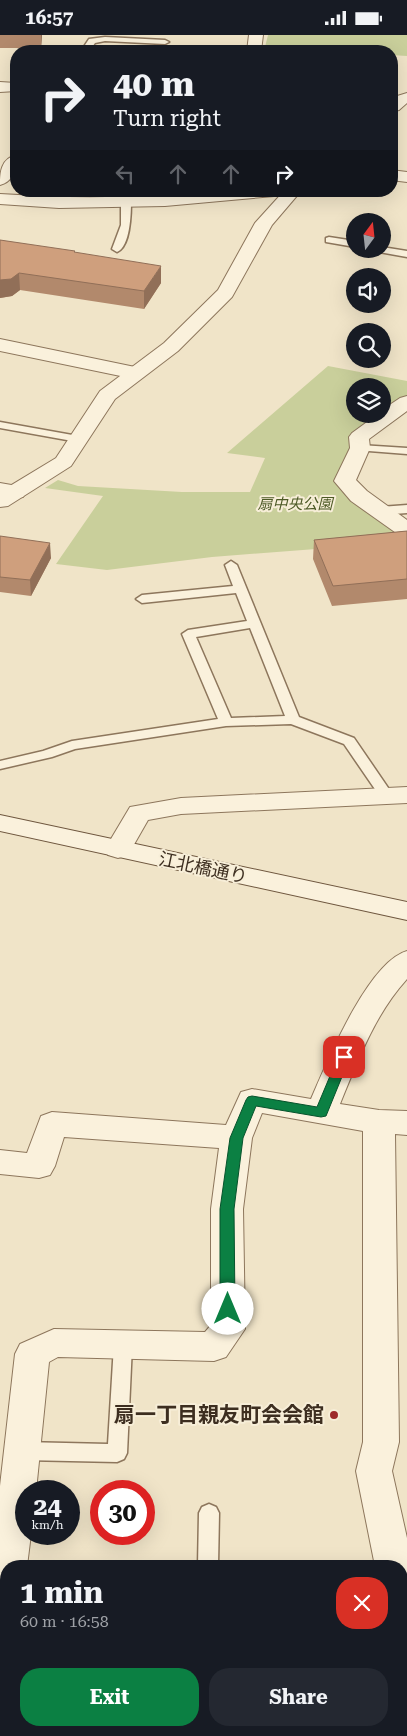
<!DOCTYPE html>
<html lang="en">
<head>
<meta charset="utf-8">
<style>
  :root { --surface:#171b24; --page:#242831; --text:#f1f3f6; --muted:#9ea1a6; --accent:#0b8043 }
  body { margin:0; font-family:"Roboto Serif","Noto Sans JP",serif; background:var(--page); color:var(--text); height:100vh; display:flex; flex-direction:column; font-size:19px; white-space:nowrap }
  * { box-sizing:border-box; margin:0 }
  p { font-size:16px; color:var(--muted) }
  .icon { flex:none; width:28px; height:28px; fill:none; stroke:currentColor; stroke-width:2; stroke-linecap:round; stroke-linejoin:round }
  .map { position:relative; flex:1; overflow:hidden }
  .drawer { position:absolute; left:0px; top:1525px; width:408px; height:176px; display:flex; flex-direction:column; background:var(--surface); border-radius:20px 20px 0 0; box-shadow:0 5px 20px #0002 }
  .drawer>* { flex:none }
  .top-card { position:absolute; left:10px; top:10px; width:388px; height:152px; border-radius:20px; box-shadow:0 5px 20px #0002; background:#171b24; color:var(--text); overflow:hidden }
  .needle { width:32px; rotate:15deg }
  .controls { position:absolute; left:346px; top:178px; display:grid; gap:10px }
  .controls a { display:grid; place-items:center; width:45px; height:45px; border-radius:50%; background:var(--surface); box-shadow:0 5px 20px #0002; font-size:25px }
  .speed { position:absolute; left:15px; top:1445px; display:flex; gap:10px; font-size:25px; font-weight:700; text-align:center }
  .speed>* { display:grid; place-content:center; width:65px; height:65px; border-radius:50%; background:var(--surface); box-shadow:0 5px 20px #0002; line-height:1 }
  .speed small { font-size:12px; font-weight:400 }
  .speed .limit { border:8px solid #d22; background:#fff; color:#111 }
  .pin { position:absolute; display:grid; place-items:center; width:42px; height:42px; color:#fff; margin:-21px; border-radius:10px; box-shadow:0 2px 8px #0006 }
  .me { position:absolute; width:55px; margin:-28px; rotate:0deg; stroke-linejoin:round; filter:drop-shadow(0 0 4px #0008) }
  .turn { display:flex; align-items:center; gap:18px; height:105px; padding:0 20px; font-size:22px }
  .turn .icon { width:65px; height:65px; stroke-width:2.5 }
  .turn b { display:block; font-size:35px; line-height:42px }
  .lanes { display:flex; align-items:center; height:48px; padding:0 20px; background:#0003; justify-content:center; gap:25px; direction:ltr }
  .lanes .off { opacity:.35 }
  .round { display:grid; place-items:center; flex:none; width:52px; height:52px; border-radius:20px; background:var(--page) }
  .headline { display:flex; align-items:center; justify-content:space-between; height:85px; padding:0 20px }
  h1 { font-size:30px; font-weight:700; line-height:38px }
  .primary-button { display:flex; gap:10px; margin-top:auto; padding:10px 20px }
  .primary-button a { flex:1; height:58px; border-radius:20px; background:var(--accent); color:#fff; font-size:20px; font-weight:700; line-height:58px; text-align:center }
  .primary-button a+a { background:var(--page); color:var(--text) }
  .status { display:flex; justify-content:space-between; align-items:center; height:35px; padding:0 25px; background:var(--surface); direction:ltr }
  .status svg { height:14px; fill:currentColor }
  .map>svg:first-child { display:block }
  .green { fill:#c9cf9b }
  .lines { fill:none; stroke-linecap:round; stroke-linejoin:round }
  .service-casing { stroke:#8d765c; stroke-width:3 }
  .minor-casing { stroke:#8d765c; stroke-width:2 }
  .tertiary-casing { stroke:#8d765c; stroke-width:2 }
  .secondary-casing { stroke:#6f573f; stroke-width:2 }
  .service { fill:#faf1dc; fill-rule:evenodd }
  .minor { fill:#faf1dc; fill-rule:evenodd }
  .tertiary { fill:#faf1dc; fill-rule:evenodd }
  .secondary { fill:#faf1dc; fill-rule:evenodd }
  .wall { fill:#b2896c }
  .shaded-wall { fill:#916f58 }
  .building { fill:#cf9f7d; stroke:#916f58 }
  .route { fill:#0b8043; stroke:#07532c }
  .poi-dot { fill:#9e2a2b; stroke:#f7eed8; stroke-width:2 }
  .labels { text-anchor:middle; stroke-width:4; stroke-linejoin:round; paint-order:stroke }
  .far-park-label { font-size:15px; font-style:italic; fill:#4d5a26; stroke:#f7eed8 }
  .street-label { font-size:18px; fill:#3d2e20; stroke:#f7eed8 }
  .near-poi-label { font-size:21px; font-weight:bold; fill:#3d2e20; stroke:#f7eed8; text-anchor:end }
</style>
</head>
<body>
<div class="status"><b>16:57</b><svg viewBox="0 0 49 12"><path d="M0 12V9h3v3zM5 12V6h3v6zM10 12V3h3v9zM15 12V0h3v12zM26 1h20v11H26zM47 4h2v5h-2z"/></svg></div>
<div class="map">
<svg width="407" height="1701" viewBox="0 0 407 1701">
  <rect width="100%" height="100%" fill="#f0e4c8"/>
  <path class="green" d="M 268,0 L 407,0 L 407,21 L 391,20 L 391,16 L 264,16 Z
    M 328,331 L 407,346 L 407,361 L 382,379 L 382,351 L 355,351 L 355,379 L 382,379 L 350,403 L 350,414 L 335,446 L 407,503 L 407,507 L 212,522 L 107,535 L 56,529 L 103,461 L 45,453 L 58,445 L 78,451 L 182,457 L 250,457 L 265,423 L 227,418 Z"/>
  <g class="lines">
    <g class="service-casing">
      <path id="service" d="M 105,2 L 165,5 L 169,7 L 165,9 L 105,6 L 95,8 L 90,15 L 83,13 L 89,4 Z
        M 126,164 L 131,167 C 131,179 130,212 117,217 L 112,214 L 121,190 L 121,167 Z
        M 329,202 L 355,206 L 355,212 L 326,207 L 326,203 Z
        M 382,212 L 407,216 L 407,222 L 379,217 L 374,214 L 382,214 Z
        M 0,387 L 78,401 L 84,404 L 78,407 L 0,393 Z
        M 360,410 L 407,413 L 407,419 L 356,415 L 354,413 Z
        M 407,470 L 407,478 L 380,480 L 374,476 L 380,472 Z
        M 231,526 L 237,530 L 299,682 L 354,703 L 393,760 L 391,763 L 381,763 L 344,709 L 291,689 L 226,691 L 75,714 L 52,722 L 0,734 L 0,726 L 43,716 L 72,706 L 218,684 L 182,599 L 188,595 L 247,586 L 236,558 L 142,568 L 136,564 L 142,560 L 233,551 L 225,530 ZM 250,593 L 285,681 L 231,683 L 196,602 Z
        M 123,1302 L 130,1304 L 132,1310 L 127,1418 L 124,1424 L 117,1427 L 23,1425 L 16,1422 L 13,1416 L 16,1410 L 23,1407 L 108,1409 L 114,1310 L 116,1304 Z
        M 209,1469 L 216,1472 L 219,1478 L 218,1531 L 198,1531 L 199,1478 L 202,1472 Z"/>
    </g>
    <g class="minor-casing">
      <path id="minor" d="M 0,47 L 16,48 L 16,56 L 0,57 Z
        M 407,58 L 407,68 L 399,75 L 391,77 L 391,65 L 394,62 Z
        M 16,120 C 17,133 14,146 0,150 C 0,137 1,124 16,120 Z
        M 391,135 L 407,137 L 407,147 L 391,145 Z
        M 216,156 L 282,156 L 280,160 L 274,161 L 165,171 L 59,173 L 0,169 L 0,159 C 72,164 144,163 216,156 Z
        M 0,304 L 135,332 L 142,334 L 145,338 L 142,342 L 135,344 L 0,316 Z
        M 407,361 L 407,376 L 369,404 L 370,413 L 356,445 L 367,456 L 407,485 L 407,502 L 399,500 L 351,466 L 334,446 L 350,413 L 349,402 L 352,398 L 378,379 L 382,379 L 382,375 L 400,363 Z
        M 0,448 L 23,452 L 26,457 L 23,462 L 15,463 L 0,460 Z
        M 407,752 L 407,768 L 181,779 L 148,785 L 128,820 L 118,823 L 108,820 L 105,814 L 130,772 L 181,763 Z
        M 407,916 L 407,944 C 375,979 358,1025 340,1069 L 379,1075 L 407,1076 L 407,1100 L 395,1099 L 399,1407 L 392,1436 L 407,1503 L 407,1543 L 401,1546 L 401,1531 L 375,1531 L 356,1436 L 363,1407 L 363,1096 L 262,1078 L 252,1103 L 243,1174 L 245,1294 L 226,1322 L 214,1326 L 58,1322 L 49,1327 L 36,1456 L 26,1456 L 26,1499 L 31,1499 L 27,1531 L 6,1531 L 6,1610 L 0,1612 L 0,1451 L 15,1319 L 20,1309 L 54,1294 L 205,1297 L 211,1290 L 211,1174 L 219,1113 L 64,1102 L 55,1131 L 50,1140 L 39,1143 L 0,1139 L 0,1115 L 27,1118 L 41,1081 L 52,1077 L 226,1090 L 241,1057 L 252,1054 L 311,1064 C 327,1027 368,927 407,916 Z
        M 401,1548 L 407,1551 L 407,1611 L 401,1609 Z"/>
    </g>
    <g class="tertiary-casing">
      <path id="tertiary" d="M 249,0 L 263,0 L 261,16 L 247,16 Z
        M 284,156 L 301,156 L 272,190 L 232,262 L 178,316 L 115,364 L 71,431 L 8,471 L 0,472 L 0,457 L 56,423 L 100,356 L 164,308 L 218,255 L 255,188 Z"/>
    </g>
    <g class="secondary-casing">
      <path id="secondary" d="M 0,780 L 407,867 L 407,885 L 0,796 Z"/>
    </g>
    <use href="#service" class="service"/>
    <use href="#minor" class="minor"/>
    <use href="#tertiary" class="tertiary"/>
    <use href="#secondary" class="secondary"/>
  </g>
  <path class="wall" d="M 0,0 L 42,0 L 41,13 L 0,13 Z
    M 0,205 L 75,218 L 161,248 L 144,274 L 20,255 L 12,261 L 0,263 Z
    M 407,496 L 407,564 L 332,571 L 313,524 L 314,505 Z
    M 0,501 L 51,523 L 31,561 L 0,557 Z"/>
  <path class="shaded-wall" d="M 41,0 L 42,0 L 41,13 Z
    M 161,231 L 161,248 L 144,274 L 144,256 Z
    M 19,238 L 20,255 L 12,261 L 0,263 L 0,245 Z
    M 50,508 L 51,523 L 31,561 L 30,545 Z"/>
  <path class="building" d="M 0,205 L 75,216 L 74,217 L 161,231 L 144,256 L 19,238 L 11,244 L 0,245 Z
    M 407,496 L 407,544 L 333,551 L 314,505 Z
    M 0,501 L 50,508 L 30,545 L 0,542 Z"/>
  <path class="route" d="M 344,1018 L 348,1019 L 350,1022 L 326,1081 L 321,1082 L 256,1071 L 243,1103 L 234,1174 L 235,1274 L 232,1278 L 228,1279 L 223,1278 L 220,1274 L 220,1174 L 230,1103 L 246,1065 L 248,1062 L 252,1061 L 317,1072 L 338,1022 L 339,1019 Z"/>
  <circle class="poi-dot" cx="334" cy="1380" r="5"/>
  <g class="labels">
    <g class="far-park-label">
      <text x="295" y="474">扇中央公園</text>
    </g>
    <g class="street-label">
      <text transform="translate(203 833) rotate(12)" y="6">江北橋通り</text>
    </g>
    <g class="near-poi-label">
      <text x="324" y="1387">扇一丁目親友町会会館</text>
    </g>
  </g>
</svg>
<div class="controls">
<a><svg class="needle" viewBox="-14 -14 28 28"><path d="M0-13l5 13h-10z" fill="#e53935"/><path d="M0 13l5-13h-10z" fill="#9ea1a6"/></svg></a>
<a><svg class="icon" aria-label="sound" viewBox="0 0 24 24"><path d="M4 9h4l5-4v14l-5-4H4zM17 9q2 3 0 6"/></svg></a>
<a><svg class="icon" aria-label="search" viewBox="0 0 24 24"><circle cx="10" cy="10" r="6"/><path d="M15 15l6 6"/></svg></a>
<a><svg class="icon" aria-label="layers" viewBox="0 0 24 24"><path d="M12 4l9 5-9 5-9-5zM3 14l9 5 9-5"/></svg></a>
</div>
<div class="speed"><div>24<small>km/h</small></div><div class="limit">30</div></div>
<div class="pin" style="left:344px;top:1022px;background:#d93025"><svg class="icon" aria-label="arrive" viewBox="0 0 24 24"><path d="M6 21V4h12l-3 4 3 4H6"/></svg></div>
<svg class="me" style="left:228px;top:1274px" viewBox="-20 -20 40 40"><circle r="19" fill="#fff"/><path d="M0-13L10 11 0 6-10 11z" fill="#0b8043"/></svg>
<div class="top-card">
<div class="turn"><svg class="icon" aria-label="right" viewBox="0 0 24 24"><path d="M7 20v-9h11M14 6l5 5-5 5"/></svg><div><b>40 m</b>Turn right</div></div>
<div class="lanes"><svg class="icon off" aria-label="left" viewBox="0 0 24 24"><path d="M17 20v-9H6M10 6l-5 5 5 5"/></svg><svg class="icon off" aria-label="ahead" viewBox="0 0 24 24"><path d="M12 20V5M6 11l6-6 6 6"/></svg><svg class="icon off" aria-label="ahead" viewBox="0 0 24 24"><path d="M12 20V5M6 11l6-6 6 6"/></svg><svg class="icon" aria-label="right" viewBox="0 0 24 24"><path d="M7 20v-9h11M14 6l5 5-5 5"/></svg></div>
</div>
<section class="drawer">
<div class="headline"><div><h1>1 min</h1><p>60 m · 16:58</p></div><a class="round" style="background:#d93025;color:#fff"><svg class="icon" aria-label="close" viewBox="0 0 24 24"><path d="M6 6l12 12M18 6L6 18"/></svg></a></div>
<div class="primary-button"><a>Exit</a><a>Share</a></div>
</section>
</div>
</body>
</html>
